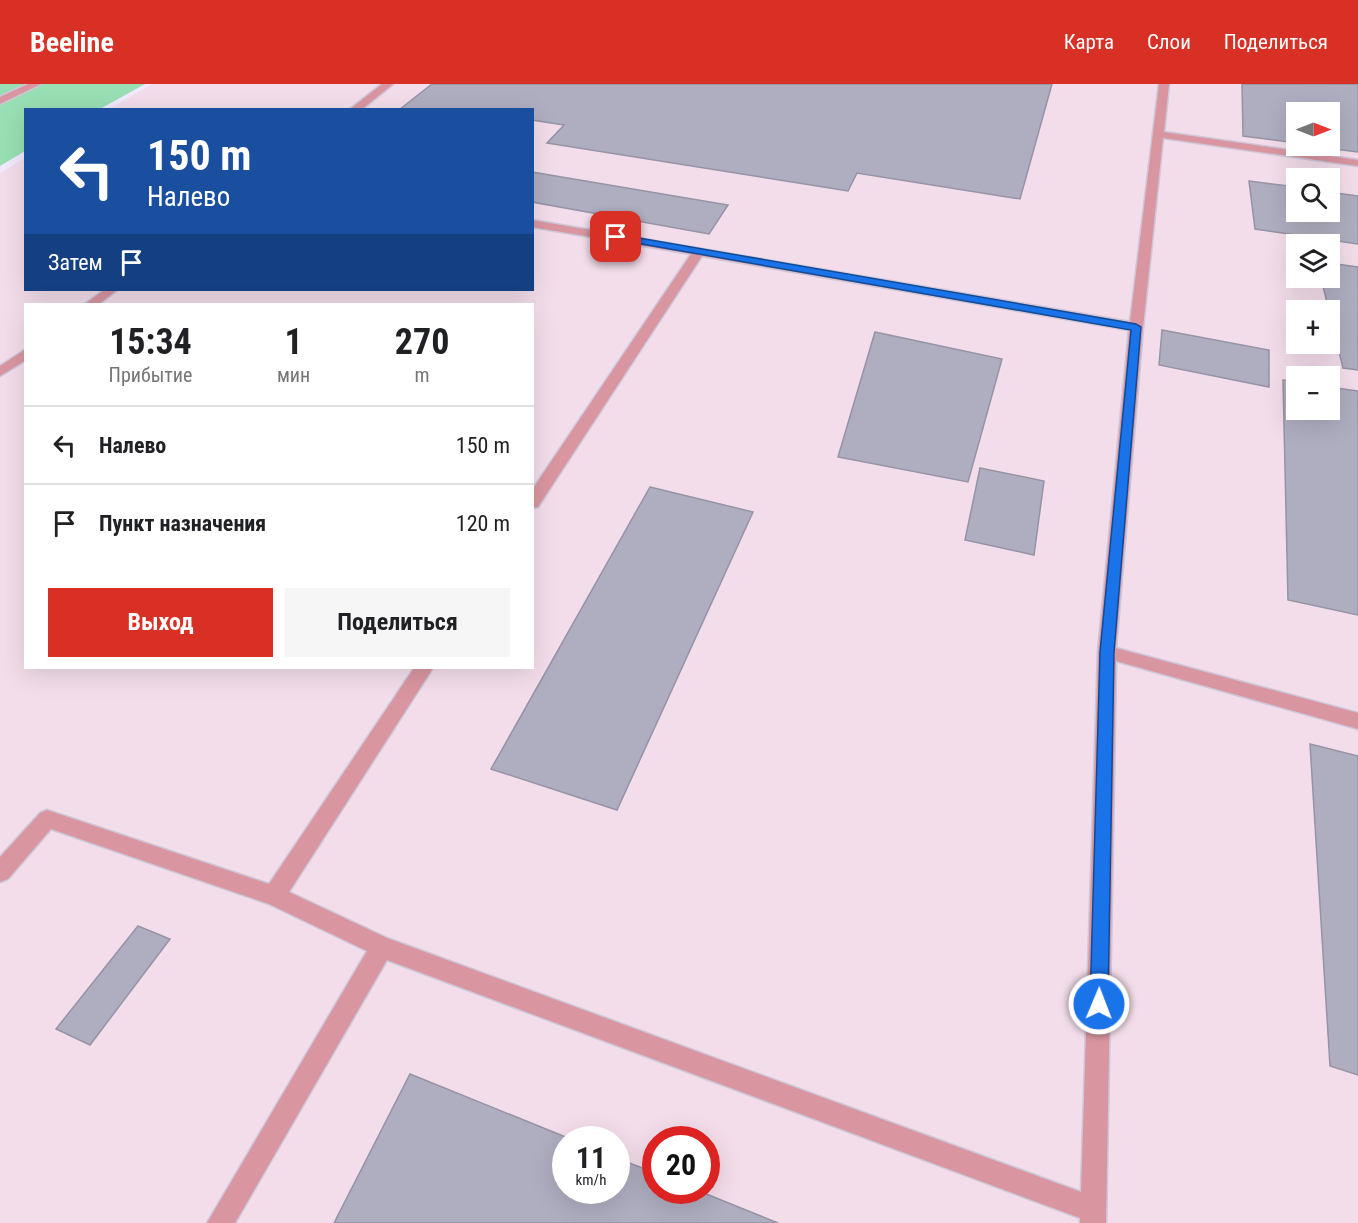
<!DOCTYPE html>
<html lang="ru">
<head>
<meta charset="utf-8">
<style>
  :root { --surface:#fff; --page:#f6f6f6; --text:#202124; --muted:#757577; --line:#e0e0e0; --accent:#d93025 }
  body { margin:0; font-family:"Roboto Condensed",sans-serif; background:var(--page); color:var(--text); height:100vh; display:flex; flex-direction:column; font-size:22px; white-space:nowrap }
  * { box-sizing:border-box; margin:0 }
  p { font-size:20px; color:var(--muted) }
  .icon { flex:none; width:33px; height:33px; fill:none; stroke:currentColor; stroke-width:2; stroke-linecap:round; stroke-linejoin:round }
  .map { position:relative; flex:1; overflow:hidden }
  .details { position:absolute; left:24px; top:219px; width:510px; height:366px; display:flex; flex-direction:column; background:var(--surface); border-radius:0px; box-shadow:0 6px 24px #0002 }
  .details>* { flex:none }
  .top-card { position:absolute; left:24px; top:24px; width:510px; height:183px; border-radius:0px; box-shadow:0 6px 24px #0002; background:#1a4fa0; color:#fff; overflow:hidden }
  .needle { width:39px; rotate:90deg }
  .fabs { position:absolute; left:1286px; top:18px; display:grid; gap:12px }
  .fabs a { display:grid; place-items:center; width:54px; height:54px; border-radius:0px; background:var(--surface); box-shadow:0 6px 24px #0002; font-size:30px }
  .speed { position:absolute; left:552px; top:1042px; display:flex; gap:12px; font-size:30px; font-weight:700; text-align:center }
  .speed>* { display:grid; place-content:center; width:78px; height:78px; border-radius:50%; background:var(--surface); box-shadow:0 6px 24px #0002; line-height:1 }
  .speed small { font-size:15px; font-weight:400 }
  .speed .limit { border:9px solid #d22; background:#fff; color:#111 }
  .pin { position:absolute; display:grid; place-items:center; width:51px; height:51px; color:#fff; margin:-26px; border-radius:12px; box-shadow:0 3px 9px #0006 }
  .me { position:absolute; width:66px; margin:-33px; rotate:1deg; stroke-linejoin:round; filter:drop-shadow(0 0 4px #0008) }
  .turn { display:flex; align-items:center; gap:21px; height:126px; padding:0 24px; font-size:27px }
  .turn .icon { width:78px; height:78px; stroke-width:2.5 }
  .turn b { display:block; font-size:42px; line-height:51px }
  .then { display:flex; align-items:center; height:57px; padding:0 24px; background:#0003; gap:12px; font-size:22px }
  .eta { display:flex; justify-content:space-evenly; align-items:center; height:102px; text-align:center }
  .eta b { font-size:36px; font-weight:700; line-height:42px }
  .primary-button { display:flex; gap:12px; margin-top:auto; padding:12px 24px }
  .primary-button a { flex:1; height:69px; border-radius:0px; background:var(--accent); color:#fff; font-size:24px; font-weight:700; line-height:69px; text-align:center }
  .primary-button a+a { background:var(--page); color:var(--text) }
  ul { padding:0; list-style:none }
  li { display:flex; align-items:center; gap:18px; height:78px; padding:0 24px; border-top:2px solid var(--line) }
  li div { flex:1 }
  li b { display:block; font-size:22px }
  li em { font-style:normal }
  header { display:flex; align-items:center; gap:36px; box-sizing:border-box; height:84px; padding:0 30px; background:var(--accent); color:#fff }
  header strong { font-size:28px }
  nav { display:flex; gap:33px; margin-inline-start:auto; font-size:21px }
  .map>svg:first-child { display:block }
  .industrial { fill:#f3ddea; fill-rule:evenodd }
  .green { fill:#98dfb3 }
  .building { fill:#afaec1; stroke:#9593a5; stroke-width:1.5 }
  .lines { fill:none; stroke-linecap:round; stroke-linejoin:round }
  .minor-casing { stroke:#cdc7d9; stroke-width:3 }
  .minor { fill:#da96a0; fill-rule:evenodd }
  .route { fill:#1a73e8; stroke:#114b97; stroke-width:1.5 }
</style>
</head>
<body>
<header>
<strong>Beeline</strong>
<nav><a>Карта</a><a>Слои</a><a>Поделиться</a></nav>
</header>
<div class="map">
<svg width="1358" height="1139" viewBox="0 0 1358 1139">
  <rect width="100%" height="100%" fill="#f1eafe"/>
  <path class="industrial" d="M 152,0 L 1358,0 L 1358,1139 L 0,1139 L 0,89 L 25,74 L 26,206 L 532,206 L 532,26 L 109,25 ZM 1296,28 L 1329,28 L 1329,62 L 1296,62 ZM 1296,94 L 1329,94 L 1329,128 L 1296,128 ZM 1296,160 L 1329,160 L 1329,194 L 1296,194 ZM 26,220 L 532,220 L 532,584 L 26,584 ZM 1296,226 L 1329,226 L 1329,260 L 1296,260 ZM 1296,292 L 1329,292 L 1329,326 L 1296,326 ZM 566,1056 L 616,1056 L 616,1107 L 566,1107 ZM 656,1056 L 706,1056 L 706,1107 L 656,1107 Z"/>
  <path class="green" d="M 0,0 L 145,0 L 100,25 L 26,26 L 25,67 L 0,82 Z"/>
  <path class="building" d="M 432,0 L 1052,0 L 1020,115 L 857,89 L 848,107 L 547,59 L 564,41 L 532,36 L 532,26 L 399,26 Z
    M 1242,0 L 1358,0 L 1358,68 L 1311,62 L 1329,62 L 1329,28 L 1296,28 L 1296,59 L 1243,52 Z
    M 532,88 L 728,121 L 709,150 L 532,118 Z
    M 1249,97 L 1296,103 L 1296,128 L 1329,128 L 1329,108 L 1358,112 L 1358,160 L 1255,145 Z
    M 1329,179 L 1358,183 L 1358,286 L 1343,284 L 1321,194 L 1329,194 Z
    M 1162,246 L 1269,266 L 1269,303 L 1159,281 Z
    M 875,248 L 1002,275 L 968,398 L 838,373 Z
    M 1283,296 L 1296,298 L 1296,326 L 1329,326 L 1329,303 L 1358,307 L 1358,531 L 1288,516 Z
    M 980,384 L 1044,397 L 1034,471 L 965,456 Z
    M 650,403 L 753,428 L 617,726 L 491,685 Z
    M 1310,660 L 1358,672 L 1358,991 L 1330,982 Z
    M 138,842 L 170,855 L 90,961 L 56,945 Z
    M 410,990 L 573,1056 L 566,1056 L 566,1107 L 616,1107 L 616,1074 L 656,1089 L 656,1107 L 699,1107 L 778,1139 L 334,1139 Z"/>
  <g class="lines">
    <g class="minor-casing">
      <path id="minor" d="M 28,0 L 41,0 L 0,20 L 0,13 Z
        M 382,0 L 393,0 L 361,26 L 349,26 Z
        M 1159,0 L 1169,0 L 1164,48 L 1358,76 L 1358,82 L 1163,54 L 1143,243 L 1116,564 L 1358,629 L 1358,645 L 1116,577 L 1106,1139 L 1080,1139 L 1080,1134 L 387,876 L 235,1139 L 207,1139 L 367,867 L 269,820 L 51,745 L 8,795 L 0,798 L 0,773 L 40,729 L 47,726 L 269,800 L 414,584 L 433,584 L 289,808 L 387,854 L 1081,1108 L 1098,568 L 1129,246 L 702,172 L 538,423 L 532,424 L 532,406 L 691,170 L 532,143 L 532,136 L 1130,238 Z
        M 104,206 L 117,206 L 99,220 L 85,220 Z
        M 26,265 L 26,276 L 0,292 L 0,282 Z"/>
    </g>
    <use href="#minor" class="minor"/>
  </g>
  <path class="route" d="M 616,150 L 1136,240 L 1141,243 L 1114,568 L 1108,920 L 1105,926 L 1099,929 L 1092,926 L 1090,920 L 1100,568 L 1131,246 L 613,155 L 613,151 Z"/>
</svg>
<div class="fabs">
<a><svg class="needle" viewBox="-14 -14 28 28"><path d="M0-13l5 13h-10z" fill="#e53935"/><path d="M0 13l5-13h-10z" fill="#757577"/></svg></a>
<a><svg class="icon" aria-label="search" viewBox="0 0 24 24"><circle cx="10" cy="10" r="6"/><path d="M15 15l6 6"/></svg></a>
<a><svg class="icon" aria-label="layers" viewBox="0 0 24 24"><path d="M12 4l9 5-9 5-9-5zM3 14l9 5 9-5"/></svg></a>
<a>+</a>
<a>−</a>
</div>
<div class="speed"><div>11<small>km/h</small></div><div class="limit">20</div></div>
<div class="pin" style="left:616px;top:153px;background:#d93025"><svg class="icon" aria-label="arrive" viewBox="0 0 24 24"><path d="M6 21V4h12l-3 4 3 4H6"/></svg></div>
<svg class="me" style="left:1099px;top:920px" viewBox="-20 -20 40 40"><circle r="17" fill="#1a73e8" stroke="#fff" stroke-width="3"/><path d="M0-11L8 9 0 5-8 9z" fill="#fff"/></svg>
<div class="top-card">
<div class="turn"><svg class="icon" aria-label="left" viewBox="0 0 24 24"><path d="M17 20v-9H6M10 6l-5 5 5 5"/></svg><div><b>150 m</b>Налево</div></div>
<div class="then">Затем<svg class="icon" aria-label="arrive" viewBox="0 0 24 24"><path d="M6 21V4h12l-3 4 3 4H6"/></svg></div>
</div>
<section class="details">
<div class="eta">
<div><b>15:34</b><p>Прибытие</p></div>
<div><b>1</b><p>мин</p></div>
<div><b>270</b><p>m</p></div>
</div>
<ul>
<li><svg class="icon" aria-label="left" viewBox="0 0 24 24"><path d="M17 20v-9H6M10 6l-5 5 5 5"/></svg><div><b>Налево</b></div><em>150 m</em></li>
<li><svg class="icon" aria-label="arrive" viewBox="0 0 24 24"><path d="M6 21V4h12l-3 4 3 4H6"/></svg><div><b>Пункт назначения</b></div><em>120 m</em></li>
</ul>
<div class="primary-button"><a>Выход</a><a>Поделиться</a></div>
</section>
</div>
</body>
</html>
